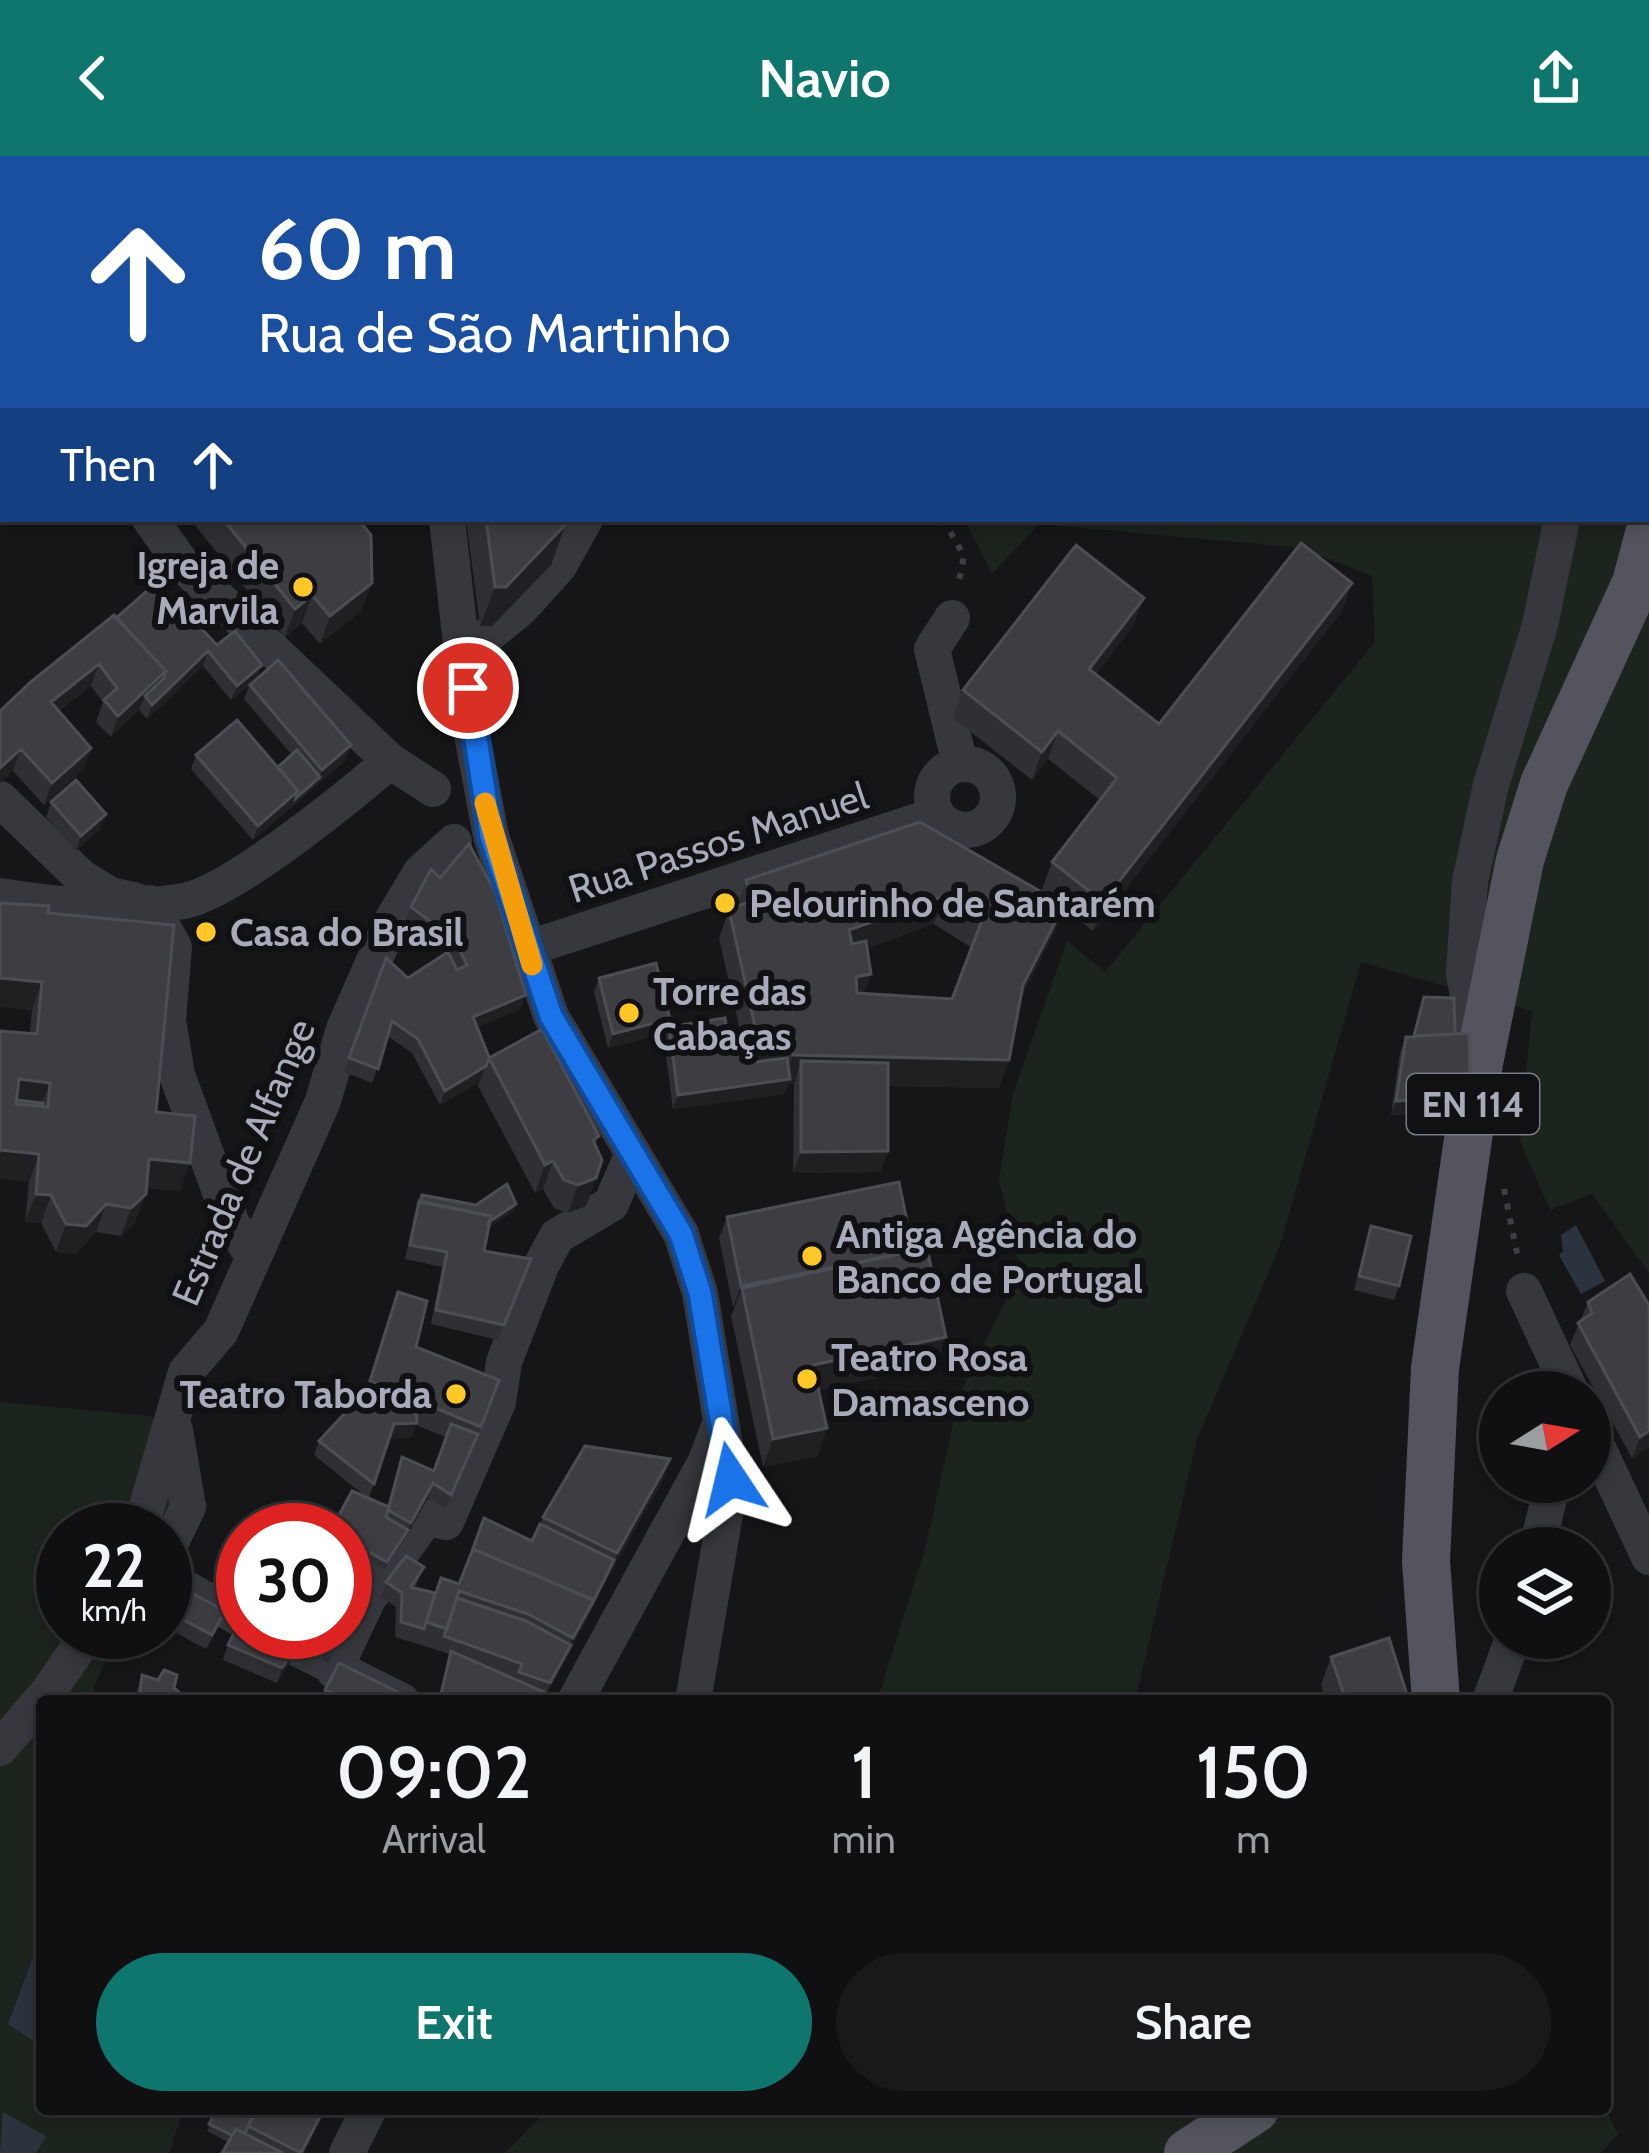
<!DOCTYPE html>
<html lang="en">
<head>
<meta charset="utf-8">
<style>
  :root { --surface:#101013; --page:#19191c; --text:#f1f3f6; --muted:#9c9da0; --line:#303033; --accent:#0f766e }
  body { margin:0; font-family:Cabin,sans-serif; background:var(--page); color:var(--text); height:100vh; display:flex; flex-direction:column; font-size:45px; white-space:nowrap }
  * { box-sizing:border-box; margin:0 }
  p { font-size:39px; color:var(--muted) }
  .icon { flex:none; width:66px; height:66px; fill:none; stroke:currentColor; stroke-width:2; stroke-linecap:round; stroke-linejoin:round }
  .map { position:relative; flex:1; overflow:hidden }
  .details { position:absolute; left:36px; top:1539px; width:1575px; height:420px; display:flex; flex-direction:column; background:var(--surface); border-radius:12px; box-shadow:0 6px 18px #0003,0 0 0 3px var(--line) }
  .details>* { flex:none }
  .hud { position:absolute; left:0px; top:0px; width:1650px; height:366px; box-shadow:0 6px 18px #0003,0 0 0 3px var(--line); background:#1a4fa0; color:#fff; overflow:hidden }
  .needle { width:78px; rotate:79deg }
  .buttons { position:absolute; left:1479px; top:1215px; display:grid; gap:24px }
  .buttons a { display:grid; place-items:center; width:132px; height:132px; border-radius:50%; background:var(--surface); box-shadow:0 6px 18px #0003,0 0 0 3px var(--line); font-size:60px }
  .speed { position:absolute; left:36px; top:1347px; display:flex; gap:24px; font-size:60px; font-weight:700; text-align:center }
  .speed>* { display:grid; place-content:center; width:156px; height:156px; border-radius:50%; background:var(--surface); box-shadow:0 6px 18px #0003,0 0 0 3px var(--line); line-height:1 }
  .speed small { font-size:30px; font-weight:400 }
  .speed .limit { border:18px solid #d22; background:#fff; color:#111 }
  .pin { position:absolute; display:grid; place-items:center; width:102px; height:102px; color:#fff; margin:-51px; border:6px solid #fff; border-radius:50%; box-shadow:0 3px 12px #0007 }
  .me { position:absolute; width:132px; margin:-66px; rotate:350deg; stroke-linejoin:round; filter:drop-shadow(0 0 9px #0008) }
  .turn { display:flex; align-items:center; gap:42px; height:252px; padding:0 60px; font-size:54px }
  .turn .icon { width:156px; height:156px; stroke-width:2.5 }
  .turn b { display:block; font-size:84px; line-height:102px }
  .then { display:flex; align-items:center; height:114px; padding:0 60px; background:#0003; gap:24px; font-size:45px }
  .eta { display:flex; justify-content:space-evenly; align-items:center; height:204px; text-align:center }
  .eta b { font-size:72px; font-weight:600; line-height:84px }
  .button { display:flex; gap:24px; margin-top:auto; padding:24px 60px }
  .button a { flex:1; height:138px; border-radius:72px; background:var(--accent); color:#fff; font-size:48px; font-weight:600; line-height:138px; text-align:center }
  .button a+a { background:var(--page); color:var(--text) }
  header { display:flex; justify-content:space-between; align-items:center; height:156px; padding:0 60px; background:var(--accent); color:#fff; font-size:54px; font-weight:600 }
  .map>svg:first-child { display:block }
  .green { fill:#1c241e }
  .water { fill:#2b343e }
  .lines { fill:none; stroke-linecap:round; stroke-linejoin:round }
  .path { stroke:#3d3f45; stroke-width:6; stroke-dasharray:6 9; stroke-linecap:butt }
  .minor { stroke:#37383e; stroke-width:36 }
  .major { stroke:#53545d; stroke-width:48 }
  .wall { fill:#302f34; fill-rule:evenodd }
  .shaded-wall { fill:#202023 }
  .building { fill:#3d3d42; stroke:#4d4e55; stroke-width:3; fill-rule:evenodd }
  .route-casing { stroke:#114b97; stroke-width:30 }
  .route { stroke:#1a73e8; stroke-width:21 }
  .slow { stroke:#f59e0b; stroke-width:21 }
  .poi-dot { fill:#ffc828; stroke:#111114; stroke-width:4.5 }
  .labels { text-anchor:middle; stroke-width:12; stroke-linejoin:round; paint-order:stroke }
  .shield { fill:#111114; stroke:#7a7d88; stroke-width:3 }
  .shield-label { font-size:36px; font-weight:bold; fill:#a7abba }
  .poi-label { font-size:39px; font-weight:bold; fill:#a7abba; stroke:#111114; text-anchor:start }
  .street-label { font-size:39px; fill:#a7abba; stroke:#111114 }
</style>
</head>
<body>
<header><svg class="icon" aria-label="back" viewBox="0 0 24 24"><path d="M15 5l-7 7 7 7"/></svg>Navio<svg class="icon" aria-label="share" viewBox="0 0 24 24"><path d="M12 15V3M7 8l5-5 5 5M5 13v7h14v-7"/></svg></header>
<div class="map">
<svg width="1649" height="1997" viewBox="0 0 1649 1997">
  <rect width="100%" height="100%" fill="#161619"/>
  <path class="green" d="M 1136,0 L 1649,0 L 1649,1117 L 1592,1038 L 1550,1054 L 1520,985 L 1532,855 L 1361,806 L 1280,1089 L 1197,1283 L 1135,1545 L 877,1545 L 925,1393 L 960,1237 L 1020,1116 L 999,1024 L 1013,938 L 1067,785 L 1105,816 L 1375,486 L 1372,420 L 1301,392 L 1039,368 L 992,418 L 964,363 L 1647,363 L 1647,3 Z
    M 0,1246 L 151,1260 L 208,1348 L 165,1403 L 165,1374 L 63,1374 L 63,1476 L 119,1476 L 94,1530 L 98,1545 L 42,1545 L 42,1776 L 8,1867 L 42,1891 L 42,1953 L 184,1953 L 169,1997 L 0,1997 Z
    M 548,1953 L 1605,1953 L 1618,1978 L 1601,1997 L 505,1997 Z"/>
  <path class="water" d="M 1576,1069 L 1605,1125 L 1581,1138 L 1559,1099 L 1563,1095 L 1561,1079 Z
    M 42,1776 L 42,1891 L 8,1868 Z
    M 3,1956 L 46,1980 L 36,1997 L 0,1997 Z"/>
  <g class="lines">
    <path class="path" d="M 943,363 L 964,400 L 958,429
      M 1504,1033 L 1518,1102"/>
    <path class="minor" d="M 229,0 L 234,3
      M 685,0 L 685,3
      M 912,0 L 915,3
      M 455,3 L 456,0
      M 0,119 L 3,125
      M 150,363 L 182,408 L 390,605 L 433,633
      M 447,363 L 470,568 L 491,680 L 551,860 L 681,1078 L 700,1137 L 721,1265 L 706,1305 L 575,1545
      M 952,462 L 932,493 L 960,608
      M 466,497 L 521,452 L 559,410 L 585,363
      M932 641a33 33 0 1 1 66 0a33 33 0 1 1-66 0Z
      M 0,643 L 81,721 L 110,739 L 134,744
      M 0,740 C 62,750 122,755 184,745 C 232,736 351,639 390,605
      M 149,747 L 174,791 L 168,864 L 177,919 L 232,1068 L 251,1097
      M 526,793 L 936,659
      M 1476,886 L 1464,817 L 1470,725 L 1491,629 L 1540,469 L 1562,363
      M 1524,1135 L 1571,1236
      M 1590,1275 L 1649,1401
      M 140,1374 L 186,1216 L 221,1175 L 323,945 L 344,873 L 391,766 L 421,716 L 454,686
      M 1537,1392 L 1553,1326
      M 165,1398 L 188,1351 L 175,1274
      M 165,1421 L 243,1464
      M 264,1476 L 402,1545
      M 334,1515 L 368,1443 L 427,1361 L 446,1366 L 498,1246 L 504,1206 L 541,1110 L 557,1080 L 611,1048 L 633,997
      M 693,1545 L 731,1323 L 721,1265
      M 1490,1545 L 1513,1482
      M 0,1592 L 49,1535 L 89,1476
      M 347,1997 L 369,1953"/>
    <path class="major" d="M 1467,3 L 1468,0
      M 1647,310 L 1649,328
      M 1436,1545 L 1426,1405 L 1435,1212 L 1479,907 L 1520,704 L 1544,628 L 1636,427 L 1649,378
      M 1188,1997 L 1255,1953"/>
  </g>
  <path class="wall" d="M 190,363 L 358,363 L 361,455 L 320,488 L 302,467 L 285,481 Z
    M 466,363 L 560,363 L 565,369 L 551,409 L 492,470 L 480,470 Z
    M 1352,427 L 1342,455 L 1093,775 L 1063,751 L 1054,777 L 1021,842 L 999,932 L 888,930 L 888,995 L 880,1016 L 793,1017 L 794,928 L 788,927 L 784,938 L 673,953 L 664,885 L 669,871 L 729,890 L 743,888 L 719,782 L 729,754 L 736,752 L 746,724 L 1053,742 L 1042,734 L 1052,706 L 1100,644 L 1048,603 L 1032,624 L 953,562 L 963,534 L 1144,442 L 1133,470 L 1096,518 L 1159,568 ZM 934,768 L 972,792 L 952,843 L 864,837 L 871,818 L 867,792 Z
    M 116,462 L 217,489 L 257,522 L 351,589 L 346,604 L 253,684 L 191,613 L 196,599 L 278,611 L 292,599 L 244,543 L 249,530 L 231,544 L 203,510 L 147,563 L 139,554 L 111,581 L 96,566 L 103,546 L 91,530 L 59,555 L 91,592 L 83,614 L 44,649 L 13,615 L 0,555 Z
    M 51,646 L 101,672 L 76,695 L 46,661 Z
    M 431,713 L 521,853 L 477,871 L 489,901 L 599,980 L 595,989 L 602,1004 L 586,1050 L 568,1057 L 554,1052 L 543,1033 L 535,1037 L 478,930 L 480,925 L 440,949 L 412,897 L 388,880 L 372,927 L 344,916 L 386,802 L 408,822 L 447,797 L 405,765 L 411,751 Z
    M 0,747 L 48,757 L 156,956 L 180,1035 L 146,1032 L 135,1066 L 121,1080 L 96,1076 L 76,1098 L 56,1096 L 41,1067 L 25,1066 L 29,1026 L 30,877 L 32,854 L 0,851 Z
    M 599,822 L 665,877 L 608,892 L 594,836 Z
    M 1455,878 L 1470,939 L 1465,954 L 1391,959 L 1400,896 L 1406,881 Z
    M 419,1045 L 514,1055 L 488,1072 L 484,1095 L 531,1103 L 498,1184 L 431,1168 L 442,1111 L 405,1103 L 414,1060 Z
    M 727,1061 L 936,1209 L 819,1234 L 827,1272 L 817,1300 L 763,1311 L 731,1160 L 735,1151 L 733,1151 L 719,1082 Z
    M 1371,1070 L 1399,1130 L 1394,1144 L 1354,1134 Z
    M 398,1136 L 416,1191 L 499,1224 L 473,1293 L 446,1353 L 428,1342 L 406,1381 L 384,1413 L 345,1392 L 345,1374 L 367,1342 L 314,1299 L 319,1285 L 367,1233 ZM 416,1269 L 446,1281 L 434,1315 L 402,1301 L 388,1351 L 369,1342 L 389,1283 L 411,1281 Z
    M 1588,1146 L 1649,1291 L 1632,1302 L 1570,1189 Z
    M 663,1324 L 609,1419 L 543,1545 L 438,1545 L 450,1498 L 395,1481 L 396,1451 L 381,1441 L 386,1426 L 424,1411 L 415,1432 L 435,1437 L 459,1428 L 532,1385 L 543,1361 Z
    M 165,1441 L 219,1470 L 206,1493 L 165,1471 Z
    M 243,1476 L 344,1476 L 328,1507 L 299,1490 L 296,1498 L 277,1527 L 223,1504 L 228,1489 Z
    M 1331,1501 L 1409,1545 L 1326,1545 L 1321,1529 Z
    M 142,1519 L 174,1532 L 189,1545 L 136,1545 L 137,1534 Z
    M 325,1534 L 416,1545 L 321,1545 Z
    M 217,1953 L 304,1997 L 222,1997 L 228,1986 L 207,1975 Z"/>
  <path class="shaded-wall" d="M 565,369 L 551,409 L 492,470 L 480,470 L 495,431 Z
    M 372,427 L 361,455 L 320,488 L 330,460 Z
    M 1352,427 L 1342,455 L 1093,775 L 1103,746 Z
    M 312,439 L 302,467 L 285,481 L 295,453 Z
    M 1144,442 L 1133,470 L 1078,541 L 1089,513 Z
    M 208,495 L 203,510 L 147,563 L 152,549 Z
    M 99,508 L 91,530 L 43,567 L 51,546 Z
    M 262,509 L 257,523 L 231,544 L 237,530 Z
    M 166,515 L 159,536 L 145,540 L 139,554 L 111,581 L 118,560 Z
    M 1058,575 L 1048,603 L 1032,624 L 1042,596 Z
    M 351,589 L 346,604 L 293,649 L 296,642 L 320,621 L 322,614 Z
    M 91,592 L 83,614 L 44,649 L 52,627 Z
    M 21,593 L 13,615 L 0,627 L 0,612 Z
    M 298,635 L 293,649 L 253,684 L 258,670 Z
    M 106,658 L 101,672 L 76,695 L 81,680 Z
    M 944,740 L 934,768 L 839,802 L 849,774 Z
    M 1064,749 L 1054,777 L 1013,857 L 1023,829 Z
    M 871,818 L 861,846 L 845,849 L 856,821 Z
    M 0,822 L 42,826 L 32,854 L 0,851 Z
    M 526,839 L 521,853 L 468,875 L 473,861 Z
    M 670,863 L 665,877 L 608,892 L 613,878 Z
    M 792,889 L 781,917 L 750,921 L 760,893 Z
    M 793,899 L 1009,904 L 999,932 L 801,928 L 801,905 L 794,928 L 788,927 L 784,938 L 673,953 L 678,939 L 784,924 Z
    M 486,910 L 480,925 L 440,949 L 445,935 Z
    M 19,923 L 50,927 L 40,955 L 11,951 Z
    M 1470,939 L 1465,954 L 1391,959 L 1396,945 Z
    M 0,994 L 39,998 L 29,1026 L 0,1023 Z
    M 888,995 L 880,1016 L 793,1017 L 801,996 Z
    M 149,1003 L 190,1007 L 180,1035 L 139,1031 Z
    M 553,1005 L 543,1033 L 535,1037 L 545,1009 Z
    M 596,1022 L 586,1050 L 568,1057 L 578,1029 Z
    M 36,1038 L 51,1039 L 41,1067 L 25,1066 Z
    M 146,1038 L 135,1066 L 121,1080 L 131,1052 Z
    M 106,1048 L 96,1076 L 76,1098 L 56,1096 L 66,1068 Z
    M 516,1048 L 514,1055 L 485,1074 L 488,1067 Z
    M 913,1095 L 742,1132 L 735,1151 L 733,1151 L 741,1130 Z
    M 946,1181 L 936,1209 L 803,1237 L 813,1209 Z
    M 417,1267 L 411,1281 L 389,1283 L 394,1268 Z
    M 827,1272 L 817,1300 L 763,1311 L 773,1283 Z
    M 1649,1275 L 1649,1291 L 1632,1302 L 1640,1281 Z
    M 670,1303 L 663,1324 L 609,1419 L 617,1397 Z
    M 433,1327 L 428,1342 L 406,1381 L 384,1413 L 387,1406 L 408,1374 Z
    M 614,1404 L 586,1465 L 545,1542 L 550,1527 Z
    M 301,1484 L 296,1498 L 277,1527 L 282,1512 Z
    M 324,1953 L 327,1953 L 304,1997 L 301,1997 Z"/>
  <path class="building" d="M 471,0 L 566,0 L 566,3 L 471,3 Z
    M 223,363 L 358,363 L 371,379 L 372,427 L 330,460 L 312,439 L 295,453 Z
    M 486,363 L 560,363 L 565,369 L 506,431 L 495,431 Z
    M 1301,387 L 1352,427 L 1103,746 L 1052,706 L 1117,622 L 1058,575 L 1042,596 L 963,534 L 1076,389 L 1144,442 L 1089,513 L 1159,568 Z
    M 157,426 L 217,489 L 235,475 L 262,509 L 237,530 L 208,495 L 152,549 L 145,540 L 164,522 L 166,515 L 116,462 Z
    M 114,459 L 166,515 L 118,560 L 104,544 L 117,532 L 99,508 L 51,546 L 91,592 L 52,627 L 21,593 L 0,612 L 0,555 L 32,525 Z
    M 278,504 L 351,589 L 322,614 L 250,529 Z
    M 237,564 L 298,635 L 258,670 L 196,599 Z
    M 297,594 L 320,621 L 296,642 L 298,635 L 278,611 Z
    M 76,624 L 106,658 L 81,680 L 51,646 Z
    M 920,666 L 1064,749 L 1023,829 L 1009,904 L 793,899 L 792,889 L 760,893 L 729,754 L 751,745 L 746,724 ZM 944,740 L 982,764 L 952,843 L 857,837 L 856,821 L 871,818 L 866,785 L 852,788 L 849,774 Z
    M 469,688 L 495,736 L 526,839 L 473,861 L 491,906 L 489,902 L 486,910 L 445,935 L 418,883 L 392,865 L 378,913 L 349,902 L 386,802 L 408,822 L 448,796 L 457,814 L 467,809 L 455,784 L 411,751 L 431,713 L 440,722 Z
    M 0,747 L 49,750 L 48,757 L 174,769 L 156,956 L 195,960 L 190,1007 L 149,1003 L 146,1038 L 131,1052 L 106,1048 L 86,1070 L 66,1068 L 51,1039 L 36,1038 L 39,998 L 0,994 L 0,875 L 37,878 L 42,826 L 0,822 ZM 19,923 L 50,927 L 48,951 L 16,948 Z
    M 656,807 L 670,863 L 613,878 L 599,822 Z
    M 1424,841 L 1454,842 L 1455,878 L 1414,880 Z
    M 725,862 L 729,890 L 753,886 L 755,906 L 787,902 L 790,923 L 678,939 L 669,871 Z
    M 542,873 L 599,980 L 593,984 L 602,1004 L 596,1022 L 578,1029 L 564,1024 L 553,1005 L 545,1009 L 489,902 Z
    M 1469,877 L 1470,939 L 1396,945 L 1406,881 Z
    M 801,905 L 888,907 L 888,995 L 801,996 Z
    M 17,944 L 43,947 L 43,950 L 16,948 Z
    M 899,1026 L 913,1095 L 741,1130 L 727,1061 Z
    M 507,1028 L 516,1048 L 489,1066 L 491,1060 L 420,1046 L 422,1039 L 476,1049 Z
    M 419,1045 L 491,1060 L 484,1095 L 531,1103 L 504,1169 L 436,1154 L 447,1096 L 410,1089 Z
    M 1371,1070 L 1411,1080 L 1399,1130 L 1359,1120 Z
    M 927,1092 L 946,1181 L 813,1209 L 827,1272 L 773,1283 L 742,1132 Z
    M 1630,1118 L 1649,1149 L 1649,1275 L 1640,1281 L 1578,1167 L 1592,1157 L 1588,1146 Z
    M 398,1136 L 427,1145 L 416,1191 L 499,1224 L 481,1271 L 370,1225 Z
    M 1561,1223 L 1567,1236 L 1535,1236 Z
    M 368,1232 L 416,1253 L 417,1267 L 394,1268 L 374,1328 L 319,1285 Z
    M 451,1268 L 478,1278 L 451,1339 L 433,1327 L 411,1367 L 388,1354 L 402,1301 L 434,1315 Z
    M 585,1290 L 670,1303 L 617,1397 L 543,1361 Z
    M 352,1335 L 389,1351 L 386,1361 L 408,1374 L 387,1406 L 345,1383 L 345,1374 L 331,1374 Z
    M 484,1362 L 532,1385 L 540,1368 L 614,1404 L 591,1450 L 594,1444 L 473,1393 L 472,1395 Z
    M 473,1393 L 594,1444 L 573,1482 L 528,1458 L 459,1435 L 447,1473 L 426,1466 L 441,1422 L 459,1428 Z
    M 406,1400 L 424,1411 L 411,1431 L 435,1437 L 424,1473 L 401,1466 L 402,1437 L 386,1426 Z
    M 173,1427 L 225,1455 L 212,1479 L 165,1454 L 165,1441 Z
    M 345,1430 L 361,1438 L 345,1469 Z
    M 457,1442 L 526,1465 L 571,1489 L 550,1527 L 519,1516 L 522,1508 L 444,1480 Z
    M 243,1459 L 243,1476 L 287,1476 L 301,1484 L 282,1512 L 228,1489 Z
    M 305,1476 L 342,1476 L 333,1493 Z
    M 1389,1482 L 1409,1545 L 1346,1545 L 1331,1501 Z
    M 451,1495 L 546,1537 L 542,1545 L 456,1545 L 441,1538 Z
    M 339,1507 L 416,1545 L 352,1545 L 325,1534 Z
    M 164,1514 L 177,1519 L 174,1532 L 189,1545 L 149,1545 L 140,1538 L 142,1519 L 158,1524 Z
    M 217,1953 L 233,1953 L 252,1963 L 245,1977 L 236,1973 L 232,1979 L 209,1968 Z
    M 257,1953 L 324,1953 L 301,1997 L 248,1970 Z
    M 236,1973 L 283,1997 L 222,1997 Z"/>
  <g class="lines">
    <g class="route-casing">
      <path id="route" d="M 468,532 L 491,680 L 551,860 L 681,1078 L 700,1137 L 731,1323"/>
    </g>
    <use href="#route" class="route"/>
    <path class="slow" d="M 485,647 L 532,809"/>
  </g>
  <g class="poi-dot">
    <circle cx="303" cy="431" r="12"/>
    <circle cx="725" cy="747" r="12"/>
    <circle cx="206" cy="776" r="12"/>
    <circle cx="629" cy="857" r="12"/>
    <circle cx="812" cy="1100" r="12"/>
    <circle cx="807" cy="1223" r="12"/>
    <circle cx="456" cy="1238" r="12"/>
  </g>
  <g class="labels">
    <rect class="shield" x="1407" y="918" width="132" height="60" rx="9"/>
    <g class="shield-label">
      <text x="1473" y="961">EN 114</text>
    </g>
    <g class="poi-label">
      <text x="279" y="423" text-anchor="end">Igreja de<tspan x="279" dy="45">Marvila</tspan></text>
      <text x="749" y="761">Pelourinho de Santarém</text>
      <text x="230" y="790">Casa do Brasil</text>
      <text x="653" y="849">Torre das<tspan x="653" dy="45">Cabaças</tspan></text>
      <text x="836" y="1092">Antiga Agência do<tspan x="836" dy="45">Banco de Portugal</tspan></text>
      <text x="831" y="1215">Teatro Rosa<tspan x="831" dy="45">Damasceno</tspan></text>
      <text x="432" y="1252" text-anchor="end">Teatro Taborda</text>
    </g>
    <g class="street-label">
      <text transform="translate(718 686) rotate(-18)" y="14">Rua Passos Manuel</text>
      <text transform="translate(243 1006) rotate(-67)" y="14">Estrada de Alfange</text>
    </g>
  </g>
</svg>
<div class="buttons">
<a><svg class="needle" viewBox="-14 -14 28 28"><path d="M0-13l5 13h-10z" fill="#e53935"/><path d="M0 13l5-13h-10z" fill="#9c9da0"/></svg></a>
<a><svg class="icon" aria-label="layers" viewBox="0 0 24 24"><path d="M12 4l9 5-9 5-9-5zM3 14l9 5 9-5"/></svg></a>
</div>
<div class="speed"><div>22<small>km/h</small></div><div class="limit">30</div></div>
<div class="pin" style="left:468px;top:532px;background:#d93025"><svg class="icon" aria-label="arrive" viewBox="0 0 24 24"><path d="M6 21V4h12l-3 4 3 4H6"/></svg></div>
<svg class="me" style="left:731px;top:1323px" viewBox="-20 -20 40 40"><path d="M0-17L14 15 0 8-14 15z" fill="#1a73e8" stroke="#fff" stroke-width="4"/></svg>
<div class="hud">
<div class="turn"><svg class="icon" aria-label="ahead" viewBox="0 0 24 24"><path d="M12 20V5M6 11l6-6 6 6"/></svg><div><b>60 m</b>Rua de São Martinho</div></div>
<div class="then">Then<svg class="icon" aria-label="ahead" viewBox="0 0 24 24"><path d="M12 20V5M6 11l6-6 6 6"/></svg></div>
</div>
<section class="details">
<div class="eta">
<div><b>09:02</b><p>Arrival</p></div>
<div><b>1</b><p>min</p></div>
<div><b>150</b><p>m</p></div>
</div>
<div class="button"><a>Exit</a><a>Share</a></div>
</section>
</div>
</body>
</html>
